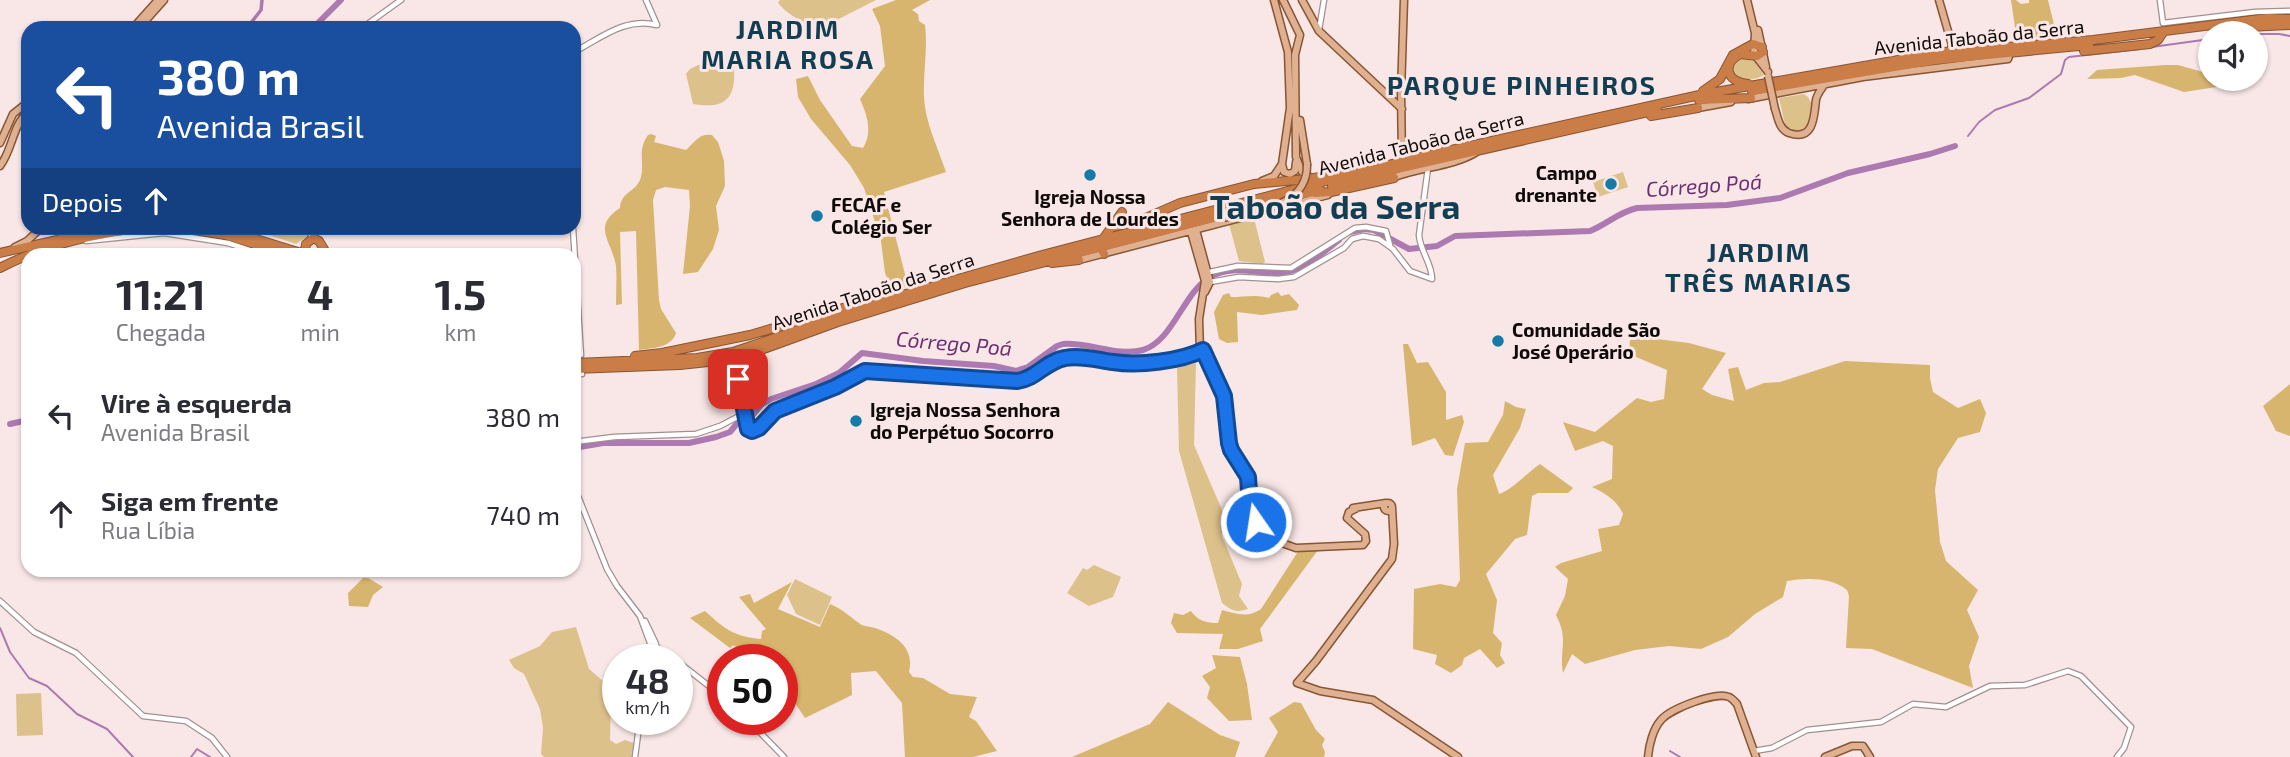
<!DOCTYPE html>
<html lang="pt">
<head>
<meta charset="utf-8">
<style>
  :root { --surface:#fff; --page:#f7f7f7; --text:#2b2b33; --muted:#7c7c81 }
  body { margin:0; font-family:"Exo 2",sans-serif; background:var(--page); color:var(--text); height:100vh; display:flex; flex-direction:column; font-size:26px; white-space:nowrap }
  * { box-sizing:border-box; margin:0 }
  p { font-size:23px; color:var(--muted) }
  .icon { flex:none; width:38px; height:38px; fill:none; stroke:currentColor; stroke-width:2; stroke-linecap:round; stroke-linejoin:round }
  .map { position:relative; flex:1; overflow:hidden }
  .sheet { position:absolute; left:21px; top:248px; width:560px; height:329px; display:flex; flex-direction:column; background:var(--surface); border-radius:21px; box-shadow:0 2px 5px #0004 }
  .sheet>* { flex:none }
  .banner { position:absolute; left:21px; top:21px; width:560px; height:214px; border-radius:21px; box-shadow:0 2px 5px #0004; background:#1a4fa0; color:#fff; overflow:hidden }
  .fabs { position:absolute; left:2198px; top:21px; display:grid; gap:14px }
  .fabs a { display:grid; place-items:center; width:70px; height:70px; border-radius:50%; background:var(--surface); box-shadow:0 2px 5px #0004; font-size:35px }
  .speed { position:absolute; left:602px; top:644px; display:flex; gap:14px; font-size:35px; font-weight:700; text-align:center }
  .speed>* { display:grid; place-content:center; width:91px; height:91px; border-radius:50%; background:var(--surface); box-shadow:0 2px 5px #0004; line-height:1 }
  .speed small { font-size:18px; font-weight:400 }
  .speed .limit { border:10px solid #d22; background:#fff; color:#111 }
  .pin { position:absolute; display:grid; place-items:center; width:60px; height:60px; color:#fff; margin:-30px; border-radius:14px; box-shadow:0 4px 10px #0006 }
  .me { position:absolute; width:77px; margin:-38px; rotate:347deg; stroke-linejoin:round; filter:drop-shadow(0 0 5px #0008) }
  .turn { display:flex; align-items:center; gap:24px; height:147px; padding:0 21px; font-size:32px }
  .turn .icon { width:91px; height:91px; stroke-width:2.5 }
  .turn b { display:block; font-size:49px; line-height:60px }
  .then { display:flex; align-items:center; height:66px; padding:0 21px; background:#0003; gap:14px; font-size:26px }
  .eta { display:flex; justify-content:space-evenly; align-items:center; height:119px; text-align:center }
  .eta b { font-size:42px; font-weight:700; line-height:49px }
  ul { padding:0; list-style:none }
  li { display:flex; align-items:center; gap:21px; height:98px; padding:0 21px }
  li div { flex:1 }
  li b { display:block; font-size:26px }
  li em { font-style:normal }
  .map>svg:first-child { display:block }
  .green { fill:#ddc18b }
  .forest { fill:#d7b56e }
  .lines { fill:none; stroke-linecap:round; stroke-linejoin:round }
  .stream { stroke:#ac79b0; stroke-width:2 }
  .canal { stroke:#ac79b0; stroke-width:3.5 }
  .river { stroke:#ac79b0; stroke-width:6 }
  .minor-casing { stroke:#a09190; stroke-width:7 }
  .major-casing { stroke:#895532; stroke-width:9 }
  .highway-casing { stroke:#895532; stroke-width:10 }
  .minor { stroke:#fff; stroke-width:4.5 }
  .major { stroke:#dfb191; stroke-width:6 }
  .highway { stroke:#ca7d47; stroke-width:8 }
  .major-bridge-casing { stroke:#895532; stroke-width:9; stroke-linecap:butt }
  .major-bridge { stroke:#dfb191; stroke-width:6 }
  .route-casing { stroke:#114b97; stroke-width:18 }
  .route { stroke:#1a73e8; stroke-width:12 }
  .poi-dot { fill:#167aa6; stroke:#f8e7e6; stroke-width:2.5 }
  .labels { text-anchor:middle; stroke-width:6; stroke-linejoin:round; paint-order:stroke }
  .street-label { font-size:19px; fill:#100a0a; stroke:#f8e7e6 }
  .poi-label { font-size:19px; font-weight:bold; fill:#100a0a; stroke:#f8e7e6; text-anchor:start }
  .water-label { font-size:21px; font-style:italic; fill:#6d2f73; stroke:#f8e7e6 }
  .district-label { font-size:26px; font-weight:bold; letter-spacing:2px; fill:#123e53; stroke:#f8e7e6 }
  .town-label { font-size:33px; font-weight:bold; fill:#123e53; stroke:#f8e7e6 }
</style>
</head>
<body>
<div class="map">
<svg width="2290" height="757" viewBox="0 0 2290 757">
  <rect width="100%" height="100%" fill="#f8e7e6"/>
  <path class="green" d="M 780,0 L 876,0 L 827,25 C 809,28 789,16 778,3 Z
    M 717,56 L 734,69 C 736,101 723,109 693,104 L 686,74 L 690,69 Z
    M 1738,58 L 1754,61 L 1764,75 L 1758,78 L 1742,81 L 1732,75 L 1731,64 Z
    M 1804,94 L 1808,97 L 1814,108 L 1809,126 L 1797,132 L 1785,125 L 1779,98 Z
    M 1623,172 L 1628,187 L 1598,197 L 1593,182 Z
    M 1254,218 L 1265,262 L 1262,264 L 1239,261 L 1229,224 Z
    M 258,228 L 319,228 L 296,244 L 257,231 Z
    M 1196,363 L 1194,445 L 1229,526 L 1221,534 L 1242,584 L 1239,596 L 1248,609 C 1236,613 1232,611 1222,603 L 1179,451 L 1177,368 Z
    M 1094,565 L 1121,577 L 1113,597 L 1089,606 L 1067,593 L 1083,568 L 1087,570 Z
    M 795,579 L 832,597 L 820,625 L 796,614 L 787,595 Z
    M 576,627 L 589,669 L 611,688 L 610,740 L 616,744 L 625,740 L 634,743 L 632,757 L 544,757 L 541,754 L 543,728 L 540,709 L 524,674 L 514,668 L 509,660 L 540,646 L 552,632 Z
    M 41,693 L 43,735 L 17,736 L 16,694 Z"/>
  <path class="forest" d="M 896,0 L 930,0 L 912,10 L 918,14 L 919,21 L 925,25 C 928,49 923,73 924,97 C 925,122 938,148 946,172 L 884,192 L 908,286 L 891,288 L 885,273 L 881,241 L 864,188 L 850,165 L 811,119 L 798,97 L 796,79 L 808,76 L 820,100 L 852,146 L 863,148 C 873,132 867,115 860,99 L 885,66 L 880,26 L 872,9 Z
    M 2011,0 L 2016,0 L 2021,4 L 2029,3 L 2029,0 L 2048,0 L 2057,37 L 2037,37 L 2017,41 Z
    M 2165,65 L 2178,65 L 2210,74 L 2210,79 L 2239,79 L 2236,84 L 2184,92 L 2135,75 L 2121,78 L 2087,79 L 2097,70 Z
    M 651,134 L 656,136 L 654,142 L 686,150 C 695,142 699,133 712,135 L 718,142 L 724,161 L 725,186 L 716,206 L 719,230 L 713,249 L 698,272 L 683,274 L 690,206 L 689,190 L 665,187 L 656,190 L 653,200 L 659,300 L 661,309 L 676,333 C 671,348 653,348 639,350 L 636,231 L 620,232 L 622,304 L 616,305 C 616,292 617,278 616,266 C 612,241 591,227 620,208 C 621,192 635,192 640,180 C 646,164 636,152 648,135 Z
    M 1278,292 L 1281,296 L 1289,294 L 1299,305 L 1297,310 L 1262,315 L 1237,312 L 1238,342 L 1227,343 L 1219,339 L 1214,312 L 1223,295 L 1229,293 L 1231,297 C 1244,297 1255,294 1269,298 L 1271,295 Z
    M 1649,338 L 1689,343 L 1726,353 L 1702,389 L 1712,395 L 1734,401 L 1728,369 L 1738,367 L 1746,390 L 1764,383 L 1780,382 L 1845,361 L 1930,365 L 1930,378 L 1933,392 L 1958,408 L 1980,399 L 1986,413 L 1980,432 L 1958,438 L 1938,469 L 1935,490 L 1940,542 L 1946,561 L 1978,590 L 1967,610 L 1979,637 L 1969,666 L 1973,688 L 1872,649 L 1846,648 L 1849,596 L 1847,590 C 1831,577 1806,578 1787,581 L 1783,597 L 1755,614 L 1728,637 L 1701,649 L 1669,646 L 1635,650 L 1585,664 L 1572,654 L 1563,673 C 1559,648 1569,640 1556,615 L 1565,596 L 1568,579 L 1555,567 L 1561,563 L 1602,551 L 1598,529 L 1619,525 L 1623,514 C 1616,499 1606,494 1592,487 L 1612,479 L 1613,446 L 1603,441 L 1575,451 L 1563,422 L 1595,432 L 1637,398 L 1651,402 L 1664,399 L 1667,370 L 1629,354 L 1630,340 Z
    M 1403,344 L 1408,344 L 1417,363 L 1428,362 L 1446,392 L 1446,420 L 1462,415 L 1464,422 L 1453,456 L 1445,455 L 1435,438 L 1412,446 Z
    M 2290,384 L 2290,436 L 2276,431 L 2263,406 Z
    M 1505,401 L 1516,407 L 1526,409 L 1520,428 L 1493,475 L 1499,494 C 1512,490 1527,473 1540,464 L 1573,488 L 1568,493 L 1538,493 L 1532,496 L 1527,535 L 1515,539 L 1486,574 L 1497,600 L 1493,633 L 1502,643 L 1500,655 L 1505,663 L 1497,668 L 1480,649 L 1464,658 L 1462,665 L 1451,673 L 1435,664 L 1437,655 L 1413,649 L 1414,589 L 1440,584 L 1456,587 L 1460,580 L 1457,489 L 1465,443 L 1488,442 L 1503,415 Z
    M 1299,550 L 1318,550 L 1260,629 L 1263,641 L 1238,649 L 1219,649 L 1223,634 L 1177,633 L 1171,623 L 1174,613 L 1183,615 L 1191,611 C 1198,621 1206,623 1218,623 L 1222,610 C 1237,614 1248,618 1261,609 Z
    M 363,578 L 368,578 L 383,587 L 373,595 L 368,607 L 349,606 L 348,593 Z
    M 792,582 L 778,609 L 820,627 L 830,604 C 842,609 849,616 859,623 C 863,627 869,626 875,628 C 896,635 915,648 909,672 L 913,677 L 923,678 L 950,694 L 977,697 L 969,717 L 976,721 L 997,751 L 973,757 L 905,757 L 902,703 L 876,671 L 851,673 L 852,695 L 805,718 L 782,684 L 782,660 L 757,660 L 733,645 L 730,648 L 690,618 L 705,611 C 726,630 733,636 761,639 L 762,631 L 766,629 L 739,597 L 750,594 L 754,603 Z
    M 1212,655 L 1240,657 L 1247,684 L 1252,720 L 1229,721 L 1207,698 L 1210,687 L 1202,676 L 1216,668 Z
    M 1168,702 L 1220,735 L 1240,742 L 1235,757 L 1072,757 L 1150,724 Z
    M 1294,702 L 1301,703 L 1316,730 L 1325,739 L 1322,745 L 1325,752 L 1324,757 L 1264,757 L 1278,732 L 1269,718 Z"/>
  <g class="lines">
    <path class="stream" d="M 2256,34 L 2279,34 L 2290,36
      M 2152,47 L 2210,39
      M 1968,136 L 1979,122 L 1995,110 L 2029,98 L 2061,74 L 2065,60 L 2069,57 L 2140,49
      M 0,628 L 10,652 L 29,678 L 47,686 L 77,714 L 107,729 L 133,757
      M 1670,751 L 1680,757
      M 191,757 L 197,749 L 210,757"/>
    <path class="canal" d="M 247,28 L 261,10 L 262,0"/>
    <path class="river" d="M 313,28 L 341,0
      M 1350,232 L 1364,229 L 1374,230 L 1409,249 L 1437,246 L 1455,236 L 1590,231 C 1607,224 1619,212 1637,208 L 1727,205 L 1780,198 L 1848,173 L 1930,154 L 1955,146
      M 10,424 L 28,420
      M 574,448 L 603,443 L 689,443 L 716,437 L 730,432 L 740,420 L 752,416 L 761,405 L 771,399 L 816,384 L 839,373 L 862,353 L 923,361 L 994,366 L 1016,371 L 1028,367 L 1057,346 L 1063,344 C 1089,342 1118,357 1143,350 C 1173,341 1183,293 1210,277 C 1231,264 1256,274 1278,273 C 1302,272 1321,254 1339,240"/>
    <g class="minor-casing">
      <path id="minor" d="M 2160,0 L 2163,23
        M 2163,23 L 2255,12 L 2290,11
        M 362,28 L 401,0
        M 1319,30 L 1324,0
        M 574,52 C 601,38 625,17 657,25 L 646,0
        M 573,228 L 581,355
        M 311,236 L 321,228
        M 86,241 L 164,233 L 228,243 L 268,256
        M 1205,273 L 1238,266 L 1291,268 L 1355,228 L 1366,227 L 1386,231 L 1390,245
        M 1210,282 L 1239,277 L 1278,279 L 1294,277 L 1344,248 L 1352,239 L 1363,236 L 1379,239 L 1393,249 L 1410,271 L 1432,279 C 1432,263 1420,251 1419,235 L 1428,168
        M 1160,362 L 1170,365 L 1201,356
        M 729,363 L 736,365 L 748,432 L 759,428 L 775,411 L 835,387 L 865,371 L 1017,381 C 1037,379 1046,361 1065,357 C 1083,355 1101,362 1119,363 C 1147,364 1173,358 1199,352
        M 574,374 L 582,374
        M 574,442 L 614,437 L 696,434 L 720,426 L 745,413
        M 574,486 L 607,569 L 617,586 L 640,616 L 650,643 L 676,660
        M 574,538 L 577,556
        M 553,570 L 554,570
        M 0,601 L 34,632 L 76,653 L 143,716 L 186,721 L 212,738 L 227,757
        M 645,621 L 656,644
        M 646,660 L 651,641
        M 677,661 L 723,697
        M 747,719 L 784,757
        M 1754,751 L 1772,748 L 1807,730 L 1881,722 L 1913,704 L 1946,707 L 1990,686 L 2025,685 L 2068,671 L 2081,676 L 2131,727 L 2124,748 L 2117,757
        M 635,757 L 640,719"/>
    </g>
    <g class="major-casing">
      <path id="major" d="M 1283,0 L 1300,35 L 1295,55 L 1296,157 L 1302,172 L 1310,177
        M 1302,0 L 1319,31 L 1402,109
        M 1747,0 L 1755,33 L 1754,54 L 1768,72
        M 1939,0 L 1952,45 L 1949,55
        M 133,28 L 158,0
        M 139,28 L 164,0
        M 1758,30 L 1766,67
        M 1748,99 L 1863,77 L 2008,59 L 2011,50
        M 1698,108 L 1731,102
        M 1775,109 C 1778,118 1779,129 1789,133 C 1815,142 1814,114 1816,100 C 1817,94 1821,90 1824,85
        M 1300,120 L 1307,164
        M 0,143 L 13,114 L 28,102
        M 1402,162 L 1401,92 L 1404,0
        M 1282,164 L 1284,172 L 1290,174 L 1295,171 L 1296,162
        M 0,166 C 13,149 12,126 28,112
        M 1392,178 C 1419,167 1451,167 1475,153
        M 1262,181 L 1274,176 L 1282,164 L 1290,108 L 1288,52 L 1274,0
        M 1196,230 L 1210,282 L 1205,292
        M 1191,232 L 1205,281 L 1199,319 L 1200,351
        M 15,247 L 27,241 L 41,228
        M 1079,260 L 1328,195
        M 1203,350 L 1206,354 L 1201,356 L 1199,352 Z
        M 1206,353 L 1224,396 L 1231,451 L 1248,477 L 1250,506 L 1253,517 L 1261,527 L 1279,542 L 1296,548 L 1363,545 L 1366,541 L 1365,534 L 1347,518 L 1349,512 L 1357,508
        M1384 507a4 4 0 1 1 8 0a4 4 0 1 1-8 0Z
        M 1392,507 L 1394,544 L 1392,559 L 1316,661 L 1297,683 L 1320,691 L 1373,700 L 1458,757
        M 1353,508 L 1386,503
        M 1648,757 C 1649,745 1653,729 1661,720 C 1670,709 1716,691 1729,697 C 1732,698 1735,702 1737,704 L 1756,757
        M 1825,757 L 1852,746 L 1863,746 L 1870,757"/>
    </g>
    <g class="highway-casing">
      <path id="highway" d="M 2230,28 L 2290,25
        M 2084,51 L 2150,44 L 2158,40 L 2164,31
        M 1748,84 C 1727,82 1721,65 1740,54 L 1757,56 L 1763,52
        M 1703,91 L 1720,79 L 1733,55 L 1753,44 L 1762,47
        M 1752,91 L 1936,60 L 2089,45
        M 1699,100 L 1751,98
        M 1651,116 L 1698,108
        M 1332,186 L 1406,167 L 1657,110
        M 1315,193 L 1331,192 L 1394,178
        M 1113,227 L 1141,220 L 1180,203 L 1254,184 L 1308,179 L 1344,173
        M 183,228 L 225,235 L 293,256
        M 220,228 L 311,256
        M 0,253 L 109,228
        M 1104,254 L 1100,246 L 1101,242 L 1122,212
        M 304,256 L 306,244 L 313,238 L 319,241 L 328,256
        M 1052,263 L 1079,260
        M 0,268 C 46,244 97,233 148,228
        M 635,356 L 662,353 L 750,335 L 867,301
        M 574,363 L 697,358 L 733,352 L 895,297 L 1042,255 L 1415,158 L 1704,94 L 1944,52 L 2093,40 L 2268,18 L 2290,19
        M 574,369 L 680,365 L 736,359 L 838,322 L 965,283 L 1320,190"/>
    </g>
    <use href="#minor" class="minor"/>
    <use href="#major" class="major"/>
    <use href="#highway" class="highway"/>
    <g class="major-bridge-casing">
      <path id="major-bridge" d="M 1768,76 L 1775,109
        M 1224,218 C 1256,210 1308,208 1307,164"/>
    </g>
    <use href="#major-bridge" class="major-bridge"/>
  </g>
  <g class="lines">
    <g class="route-casing">
      <path id="route" d="M 738,379 L 748,429 L 752,431 L 759,428 L 775,411 L 835,387 L 865,371 L 1017,381 C 1036,379 1046,361 1065,358 C 1081,355 1098,360 1113,362 C 1139,366 1181,361 1203,350 L 1224,396 L 1229,443 L 1231,450 L 1248,477 L 1250,506 L 1256,522"/>
    </g>
    <use href="#route" class="route"/>
  </g>
  <g class="poi-dot">
    <circle cx="1090" cy="175" r="7"/>
    <circle cx="1611" cy="184" r="7"/>
    <circle cx="817" cy="216" r="7"/>
    <circle cx="1498" cy="341" r="7"/>
    <circle cx="856" cy="421" r="7"/>
  </g>
  <g class="labels">
    <g class="street-label">
      <text transform="translate(1979 37) rotate(-6)" y="7">Avenida Taboão da Serra</text>
      <text transform="translate(1421 143) rotate(-14)" y="7">Avenida Taboão da Serra</text>
      <text transform="translate(873 291) rotate(-18)" y="7">Avenida Taboão da Serra</text>
    </g>
    <g class="poi-label">
      <text x="1597" y="180" text-anchor="end">Campo<tspan x="1597" dy="22">drenante</tspan></text>
      <text x="1090" y="204" text-anchor="middle">Igreja Nossa<tspan x="1090" dy="22">Senhora de Lourdes</tspan></text>
      <text x="831" y="212">FECAF e<tspan x="831" dy="22">Colégio Ser</tspan></text>
      <text x="1512" y="337">Comunidade São<tspan x="1512" dy="22">José Operário</tspan></text>
      <text x="870" y="417">Igreja Nossa Senhora<tspan x="870" dy="22">do Perpétuo Socorro</tspan></text>
    </g>
    <g class="water-label">
      <text transform="translate(1704 186) rotate(-4)" y="7">Córrego Poá</text>
      <text transform="translate(954 344) rotate(5)" y="7">Córrego Poá</text>
    </g>
    <g class="district-label">
      <text x="788" y="39">JARDIM<tspan x="788" dy="30">MARIA ROSA</tspan></text>
      <text x="1522" y="95">PARQUE PINHEIROS</text>
      <text x="1759" y="262">JARDIM<tspan x="1759" dy="30">TRÊS MARIAS</tspan></text>
    </g>
    <g class="town-label">
      <text x="1335" y="219">Taboão da Serra</text>
    </g>
  </g>
</svg>
<div class="fabs">
<a><svg class="icon" aria-label="sound" viewBox="0 0 24 24"><path d="M4 9h4l5-4v14l-5-4H4zM17 9q2 3 0 6"/></svg></a>
</div>
<div class="speed"><div>48<small>km/h</small></div><div class="limit">50</div></div>
<div class="pin" style="left:738px;top:379px;background:#d93025"><svg class="icon" aria-label="arrive" viewBox="0 0 24 24"><path d="M6 21V4h12l-3 4 3 4H6"/></svg></div>
<svg class="me" style="left:1256px;top:522px" viewBox="-20 -20 40 40"><circle r="17" fill="#1a73e8" stroke="#fff" stroke-width="3"/><path d="M0-11L8 9 0 5-8 9z" fill="#fff"/></svg>
<div class="banner">
<div class="turn"><svg class="icon" aria-label="left" viewBox="0 0 24 24"><path d="M17 20v-9H6M10 6l-5 5 5 5"/></svg><div><b>380 m</b>Avenida Brasil</div></div>
<div class="then">Depois<svg class="icon" aria-label="ahead" viewBox="0 0 24 24"><path d="M12 20V5M6 11l6-6 6 6"/></svg></div>
</div>
<section class="sheet">
<div class="eta">
<div><b>11:21</b><p>Chegada</p></div>
<div><b>4</b><p>min</p></div>
<div><b>1.5</b><p>km</p></div>
</div>
<ul>
<li><svg class="icon" aria-label="left" viewBox="0 0 24 24"><path d="M17 20v-9H6M10 6l-5 5 5 5"/></svg><div><b>Vire à esquerda</b><p>Avenida Brasil</p></div><em>380 m</em></li>
<li><svg class="icon" aria-label="ahead" viewBox="0 0 24 24"><path d="M12 20V5M6 11l6-6 6 6"/></svg><div><b>Siga em frente</b><p>Rua Líbia</p></div><em>740 m</em></li>
</ul>
</section>
</div>
</body>
</html>
